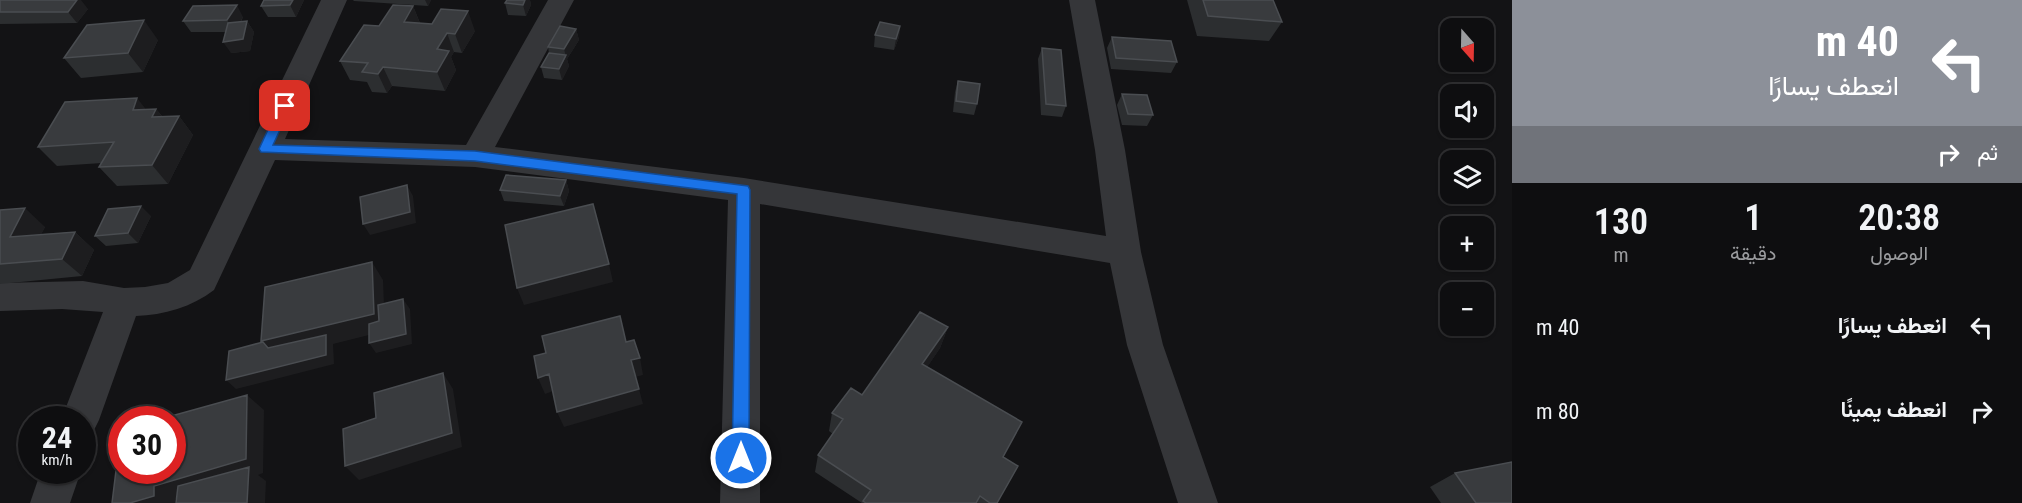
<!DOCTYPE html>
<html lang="ar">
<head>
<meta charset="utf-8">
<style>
  :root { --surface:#0e0e10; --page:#1c1c1e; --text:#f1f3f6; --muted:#9b9c9f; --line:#2e2e30 }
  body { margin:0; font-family:"Roboto Condensed",Vazirmatn,sans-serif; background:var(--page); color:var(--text); direction:rtl; height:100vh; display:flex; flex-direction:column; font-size:22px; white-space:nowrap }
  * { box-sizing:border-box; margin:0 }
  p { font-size:20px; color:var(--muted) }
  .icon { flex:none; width:33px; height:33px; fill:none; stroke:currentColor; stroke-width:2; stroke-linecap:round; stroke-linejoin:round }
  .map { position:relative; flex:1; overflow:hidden; direction:ltr }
  .side { display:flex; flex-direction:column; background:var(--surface); width:510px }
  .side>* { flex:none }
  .top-card { background:#8c9099; color:#fff; overflow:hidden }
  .needle { width:39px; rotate:160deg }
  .tools { position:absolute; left:1440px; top:18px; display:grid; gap:12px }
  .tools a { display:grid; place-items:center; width:54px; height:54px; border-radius:12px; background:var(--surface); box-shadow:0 2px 4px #0004,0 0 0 2px var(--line); font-size:30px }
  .speed { position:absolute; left:18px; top:406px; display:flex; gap:12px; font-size:30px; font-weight:700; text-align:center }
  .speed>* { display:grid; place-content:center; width:78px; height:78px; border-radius:50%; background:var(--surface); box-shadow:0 2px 4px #0004,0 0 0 2px var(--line); line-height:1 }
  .speed small { font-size:15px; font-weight:400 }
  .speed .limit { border:9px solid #d22; background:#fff; color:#111 }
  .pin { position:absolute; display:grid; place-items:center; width:51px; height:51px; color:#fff; margin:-26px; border-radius:12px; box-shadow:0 3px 9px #0006 }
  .me { position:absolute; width:66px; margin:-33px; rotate:0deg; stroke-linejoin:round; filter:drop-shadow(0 0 4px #0008) }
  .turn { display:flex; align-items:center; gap:21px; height:126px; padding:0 24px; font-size:27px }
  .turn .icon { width:78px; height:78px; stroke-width:2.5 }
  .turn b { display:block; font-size:42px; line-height:51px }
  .then { display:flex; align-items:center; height:57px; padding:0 24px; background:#0003; gap:12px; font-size:22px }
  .eta { display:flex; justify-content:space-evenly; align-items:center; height:102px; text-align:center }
  .eta b { font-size:36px; font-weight:600; line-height:42px }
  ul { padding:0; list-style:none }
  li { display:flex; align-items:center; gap:18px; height:84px; padding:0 24px }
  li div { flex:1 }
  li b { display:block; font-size:22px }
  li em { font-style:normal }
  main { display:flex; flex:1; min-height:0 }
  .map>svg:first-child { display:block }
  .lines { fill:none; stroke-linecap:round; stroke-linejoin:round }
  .minor { fill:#353639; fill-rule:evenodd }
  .wall { fill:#2c2e30 }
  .shaded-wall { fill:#1d1d1f }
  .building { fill:#393b3e; stroke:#4a4d51; stroke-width:1.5 }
  .route { fill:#1a73e8; stroke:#114b97; stroke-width:1.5 }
</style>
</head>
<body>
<main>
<section class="side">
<div class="top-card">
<div class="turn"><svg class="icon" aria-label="left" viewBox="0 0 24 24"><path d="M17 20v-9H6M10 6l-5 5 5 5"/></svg><div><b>40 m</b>انعطف يسارًا</div></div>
<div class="then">ثم<svg class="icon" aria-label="right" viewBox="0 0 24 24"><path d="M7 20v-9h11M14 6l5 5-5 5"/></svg></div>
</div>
<div class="eta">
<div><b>20:38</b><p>الوصول</p></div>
<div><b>1</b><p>دقيقة</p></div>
<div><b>130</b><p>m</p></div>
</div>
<ul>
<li><svg class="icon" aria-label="left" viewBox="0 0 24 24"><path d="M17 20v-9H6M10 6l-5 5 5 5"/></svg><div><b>انعطف يسارًا</b></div><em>40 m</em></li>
<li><svg class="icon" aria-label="right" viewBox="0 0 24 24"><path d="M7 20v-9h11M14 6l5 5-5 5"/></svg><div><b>انعطف يمينًا</b></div><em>80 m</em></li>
</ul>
</section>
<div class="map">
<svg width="1512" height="503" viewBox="0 0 1512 503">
  <rect width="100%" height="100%" fill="#131315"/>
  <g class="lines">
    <path class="minor" d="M 321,0 L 347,0 L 285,139 L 466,145 L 548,0 L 574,0 L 495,147 L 744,178 L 1106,236 L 1095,150 L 1069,0 L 1095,0 L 1125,150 L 1141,252 L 1163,345 L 1218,503 L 1178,503 L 1127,345 L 1110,263 L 760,204 L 760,503 L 720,503 L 728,200 L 475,167 L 275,160 L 214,290 C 192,307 164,315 136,316 L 99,420 L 93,432 L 82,437 L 82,420 L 61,420 L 103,312 L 62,309 L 0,311 L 0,283 L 83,281 L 124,288 L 145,287 L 168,283 L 190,270 Z
      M 41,471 L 81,471 L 70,503 L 30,503 Z"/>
  </g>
  <path class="wall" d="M 0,0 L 88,9 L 77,23 L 0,24 Z
    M 264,0 L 304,0 L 296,17 L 268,17 L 261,6 Z
    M 353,0 L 431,0 L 428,6 L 354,1 Z
    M 507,0 L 530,0 L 531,5 L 526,16 L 508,15 L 505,3 Z
    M 1187,0 L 1273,0 L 1282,22 L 1269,41 L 1197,36 Z
    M 413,6 L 420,23 L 475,31 L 462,53 L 454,52 L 451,57 L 456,70 L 445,91 L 392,86 L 387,93 L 372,92 L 367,82 L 350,80 L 340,61 L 379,26 Z
    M 243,17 L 241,22 L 247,21 L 254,32 L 250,51 L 231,53 L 226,32 L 191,32 L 183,21 Z
    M 900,26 L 899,37 L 894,50 L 874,47 L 875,35 Z
    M 576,29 L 579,40 L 567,59 L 569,66 L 562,80 L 544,78 L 541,67 L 549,53 L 548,47 Z
    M 1112,37 L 1177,62 L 1171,73 L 1111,69 L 1107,48 Z
    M 158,40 L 143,72 L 81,78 L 64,58 Z
    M 1042,48 L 1066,106 L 1062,117 L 1041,115 L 1038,59 Z
    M 958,81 L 977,104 L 974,115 L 953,112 L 955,92 Z
    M 1122,94 L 1153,115 L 1147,126 L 1122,125 L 1117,105 Z
    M 156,109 L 162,116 L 179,116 L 193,135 L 168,184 L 117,186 L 99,167 L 102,163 L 57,166 L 38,147 L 146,110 Z
    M 566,180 L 569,191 L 564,206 L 504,201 L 500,190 Z
    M 0,210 L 45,227 L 41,234 L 75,232 L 94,250 L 82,276 L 0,284 Z
    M 151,216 L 138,243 L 106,246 L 95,236 Z
    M 948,327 L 940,348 L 927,367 L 1003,457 L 997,503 L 862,503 L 815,472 L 818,455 L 833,434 L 829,431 L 832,413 L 862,395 Z
    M 1455,473 L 1512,503 L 1441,503 L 1430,487 Z"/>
  <path class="shaded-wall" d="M 77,0 L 81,0 L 88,9 L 77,23 L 68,12 Z
    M 293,0 L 304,0 L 296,17 L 290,5 Z
    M 425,0 L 431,0 L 428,6 Z
    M 525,0 L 530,0 L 531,5 L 526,16 L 523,5 Z
    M 237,5 L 243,17 L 234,32 L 227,20 Z
    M 413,6 L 421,26 L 404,22 Z
    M 468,11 L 475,31 L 462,53 L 455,34 Z
    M 144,20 L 158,40 L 143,72 L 128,53 Z
    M 247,21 L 254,32 L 250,51 L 231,53 L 223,42 Z
    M 900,26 L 899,37 L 894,50 L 896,39 Z
    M 576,29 L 579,40 L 567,59 L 569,66 L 562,80 L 559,69 L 566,57 L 564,49 Z
    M 447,33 L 454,52 L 451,57 L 456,70 L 445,91 L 437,72 L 437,49 Z
    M 383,67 L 392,86 L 387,93 L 378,74 Z
    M 137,98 L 152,117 L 156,109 L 172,128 L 133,110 Z
    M 179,116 L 193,135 L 168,184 L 152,165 Z
    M 566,180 L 569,191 L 564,206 L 560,196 Z
    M 407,185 L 413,196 L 416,223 L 370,235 L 363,224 Z
    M 141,206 L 151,216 L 138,243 L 128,233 Z
    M 25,208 L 45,227 L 31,255 L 10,237 Z
    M 75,232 L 94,250 L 82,276 L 62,259 Z
    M 372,262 L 383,280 L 385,331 L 333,344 L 334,364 L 236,389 L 226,380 L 277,358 L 261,341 Z
    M 609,264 L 613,282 L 524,305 L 517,288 Z
    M 403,299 L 410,309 L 412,344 L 376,353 L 369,343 Z
    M 948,327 L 940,348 L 916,384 L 922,364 Z
    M 640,358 L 643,375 L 635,377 L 631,360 Z
    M 443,373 L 453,389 L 462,447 L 359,480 L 345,466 Z
    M 549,374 L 556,390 L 545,394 L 538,378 Z
    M 639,389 L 643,404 L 564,427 L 557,412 Z
    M 247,395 L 264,410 L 263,473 L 258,475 L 266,481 L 265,503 L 247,503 L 248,478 L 175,499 L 175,503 L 130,503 L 154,486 Z"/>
  <path class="building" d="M 0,0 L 77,0 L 68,12 L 0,12 Z
    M 264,0 L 293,0 L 290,5 L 261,6 Z
    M 507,0 L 525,0 L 523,5 L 505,3 Z
    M 1203,0 L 1273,0 L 1282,22 L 1208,16 Z
    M 237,5 L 227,20 L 183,21 L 193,6 Z
    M 393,5 L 413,6 L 404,22 L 432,24 L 441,9 L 468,11 L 455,34 L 447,33 L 437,49 L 449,51 L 437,72 L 383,67 L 378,74 L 362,72 L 368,63 L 340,61 L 364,25 L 379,26 Z
    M 144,20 L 128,53 L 64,58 L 87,25 Z
    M 247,21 L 243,39 L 223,42 L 228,23 Z
    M 880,22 L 900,26 L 896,39 L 875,35 Z
    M 560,26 L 576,29 L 564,49 L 548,47 Z
    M 1112,37 L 1171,41 L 1177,62 L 1116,58 Z
    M 1042,48 L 1061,50 L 1066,106 L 1046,104 Z
    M 549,53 L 566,55 L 559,69 L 541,67 Z
    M 958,81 L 980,84 L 977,104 L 956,101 Z
    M 1122,94 L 1147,95 L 1153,115 L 1128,114 Z
    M 137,98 L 133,110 L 156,109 L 152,117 L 179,116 L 152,165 L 99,167 L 114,142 L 38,147 L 65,102 Z
    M 506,175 L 566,180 L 560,196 L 500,190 Z
    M 407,185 L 410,212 L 363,224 L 360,197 Z
    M 593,204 L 609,264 L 517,288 L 505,225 Z
    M 141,206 L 128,233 L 95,236 L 108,209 Z
    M 25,208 L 10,237 L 75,232 L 62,259 L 0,264 L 0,210 Z
    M 372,262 L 374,314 L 261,341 L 265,287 Z
    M 403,299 L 406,334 L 369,343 L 369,324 L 379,321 L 378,305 Z
    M 920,312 L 948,327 L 922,364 L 1022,422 L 1003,457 L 1018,466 L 997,503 L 990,503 L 980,496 L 976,503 L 866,503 L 863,501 L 871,490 L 818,455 L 843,419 L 832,413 L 851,388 L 862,395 Z
    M 620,316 L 626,342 L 634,340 L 640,358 L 631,360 L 639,389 L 557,412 L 549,374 L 538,378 L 534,356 L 546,353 L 542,336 Z
    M 326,335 L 326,355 L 226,380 L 229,351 L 263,342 L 268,348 Z
    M 443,373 L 452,433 L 345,466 L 343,429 L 376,418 L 374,393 Z
    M 247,395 L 246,459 L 154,486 L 154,496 L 130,503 L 112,503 L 121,430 L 122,471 L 172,471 L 172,420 L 157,420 Z
    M 1512,462 L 1512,503 L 1476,503 L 1455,473 Z
    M 249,467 L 247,503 L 176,503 L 178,486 Z"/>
  <path class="route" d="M 285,102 L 291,106 L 273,145 L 475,151 L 748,186 L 750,190 L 749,458 L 746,464 L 741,466 L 735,464 L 732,458 L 737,194 L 475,161 L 261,152 L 259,149 L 279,106 Z"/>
</svg>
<div class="tools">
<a><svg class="needle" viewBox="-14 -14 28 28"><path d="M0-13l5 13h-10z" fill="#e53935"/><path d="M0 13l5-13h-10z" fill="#9b9c9f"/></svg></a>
<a><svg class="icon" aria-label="sound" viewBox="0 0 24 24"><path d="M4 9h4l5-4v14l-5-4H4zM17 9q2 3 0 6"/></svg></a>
<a><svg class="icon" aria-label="layers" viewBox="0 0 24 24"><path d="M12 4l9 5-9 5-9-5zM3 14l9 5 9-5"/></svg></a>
<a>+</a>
<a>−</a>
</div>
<div class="speed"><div>24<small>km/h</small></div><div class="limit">30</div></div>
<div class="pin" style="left:285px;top:106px;background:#d93025"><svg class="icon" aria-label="arrive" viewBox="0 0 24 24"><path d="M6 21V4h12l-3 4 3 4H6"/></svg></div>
<svg class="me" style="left:741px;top:458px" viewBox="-20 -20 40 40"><circle r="17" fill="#1a73e8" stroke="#fff" stroke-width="3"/><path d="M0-11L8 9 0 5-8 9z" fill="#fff"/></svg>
</div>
</main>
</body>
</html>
